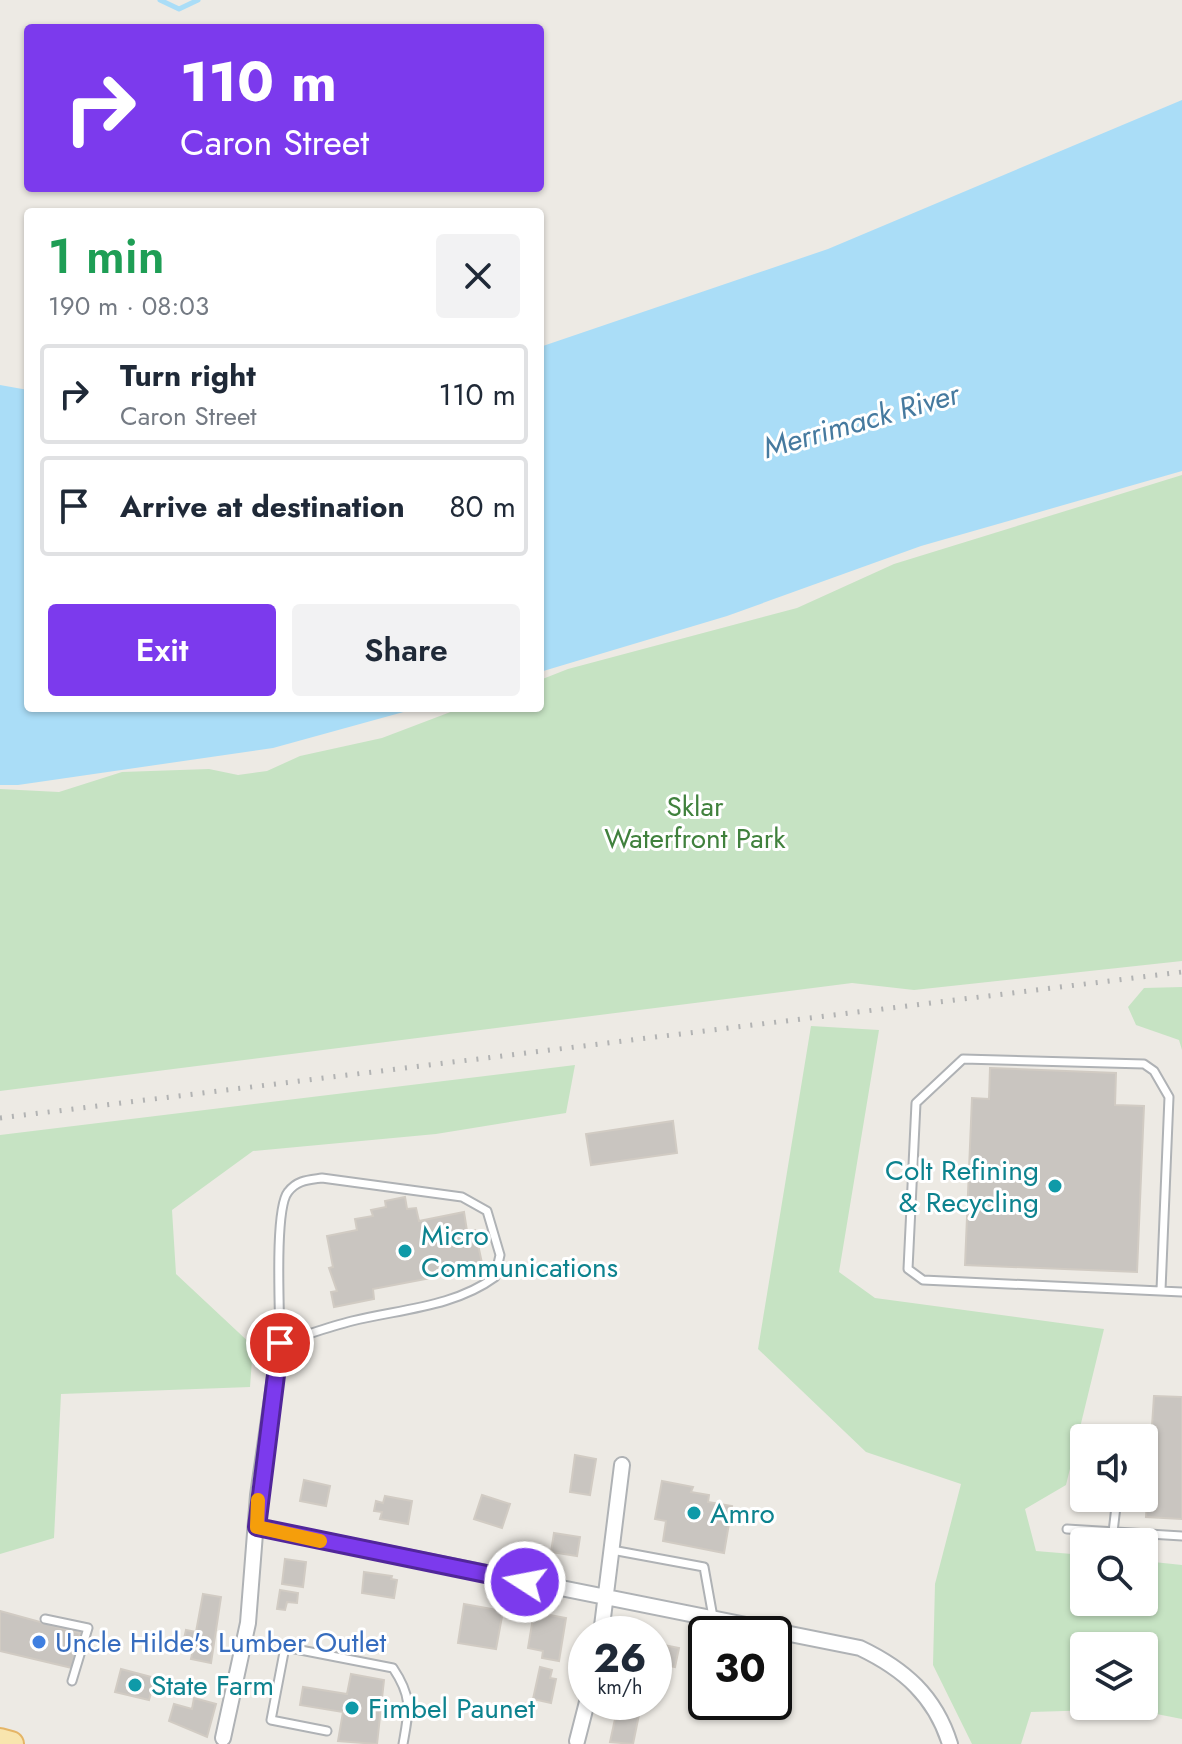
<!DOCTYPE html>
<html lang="en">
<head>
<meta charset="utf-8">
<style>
  :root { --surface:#fff; --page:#f2f2f3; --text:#1f2937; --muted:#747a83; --line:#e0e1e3; --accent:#7c3aed }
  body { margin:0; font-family:Jost,sans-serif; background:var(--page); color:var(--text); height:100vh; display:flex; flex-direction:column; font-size:30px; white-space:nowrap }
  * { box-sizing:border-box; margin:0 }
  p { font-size:26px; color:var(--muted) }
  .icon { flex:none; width:44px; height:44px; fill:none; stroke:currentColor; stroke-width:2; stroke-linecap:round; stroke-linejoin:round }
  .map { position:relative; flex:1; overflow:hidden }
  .side { position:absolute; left:24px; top:208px; width:520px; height:504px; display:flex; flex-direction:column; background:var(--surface); border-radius:8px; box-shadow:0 2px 6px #0004 }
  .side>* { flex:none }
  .hud { position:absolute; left:24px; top:24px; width:520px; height:168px; border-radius:8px; box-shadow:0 2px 6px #0004; background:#7c3aed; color:#fff; overflow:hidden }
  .fabs { position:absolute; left:1070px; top:1424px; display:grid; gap:16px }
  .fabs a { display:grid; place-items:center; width:88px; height:88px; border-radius:8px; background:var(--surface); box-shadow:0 2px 6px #0004; font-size:40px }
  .speed { position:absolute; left:568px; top:1616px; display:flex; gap:16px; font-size:40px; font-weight:700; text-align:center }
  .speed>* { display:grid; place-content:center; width:104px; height:104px; border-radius:50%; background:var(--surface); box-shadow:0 2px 6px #0004; line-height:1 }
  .speed small { font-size:20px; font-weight:400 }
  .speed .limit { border:4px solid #111; border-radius:12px; background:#fff; color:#111 }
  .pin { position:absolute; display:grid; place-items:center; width:68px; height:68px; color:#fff; margin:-34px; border:4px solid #fff; border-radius:50%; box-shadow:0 2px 8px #0007 }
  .me { position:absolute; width:88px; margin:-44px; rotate:281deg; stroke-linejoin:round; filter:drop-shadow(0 0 6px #0008) }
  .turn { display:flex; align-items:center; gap:28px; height:168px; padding:0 24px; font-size:36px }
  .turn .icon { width:104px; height:104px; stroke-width:2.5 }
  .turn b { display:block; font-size:56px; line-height:68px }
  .round { display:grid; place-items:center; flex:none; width:84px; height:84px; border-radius:8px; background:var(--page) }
  .head { display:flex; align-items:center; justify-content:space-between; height:136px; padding:0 24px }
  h1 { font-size:48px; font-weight:600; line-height:60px; color:#1e9e55 }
  .button { display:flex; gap:16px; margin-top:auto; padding:16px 24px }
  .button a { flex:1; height:92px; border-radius:8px; background:var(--accent); color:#fff; font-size:32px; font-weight:600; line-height:92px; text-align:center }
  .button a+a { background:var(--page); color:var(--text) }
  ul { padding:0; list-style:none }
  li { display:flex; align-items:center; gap:24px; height:100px; margin:0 16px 12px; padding:0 8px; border:4px solid var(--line); border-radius:8px }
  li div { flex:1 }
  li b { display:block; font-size:30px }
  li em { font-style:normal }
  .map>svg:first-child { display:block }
  .green { fill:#c6e3c3; fill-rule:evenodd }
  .water { fill:#aaddf7 }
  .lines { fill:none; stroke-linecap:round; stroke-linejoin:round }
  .stream { stroke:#aaddf7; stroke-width:5 }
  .building { fill:#c9c5c0; stroke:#d1cbc3; stroke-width:2 }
  .lane-casing { stroke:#afb2b5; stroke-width:11 }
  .street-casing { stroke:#afb2b5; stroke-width:18 }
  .primary-casing { stroke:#e5b566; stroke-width:28 }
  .lane { stroke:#fff; stroke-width:7 }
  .street { stroke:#fff; stroke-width:14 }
  .primary { stroke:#f8e5ae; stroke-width:24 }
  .rail { stroke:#b2b3b3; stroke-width:5; stroke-dasharray:2 10; stroke-linecap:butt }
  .route-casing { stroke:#51269a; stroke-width:20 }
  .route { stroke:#7c3aed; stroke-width:14 }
  .slow { stroke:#f59e0b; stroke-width:14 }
  .culture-dot { fill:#0f9aa8; stroke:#fff; stroke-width:3 }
  .shop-dot { fill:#3f7fe0; stroke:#fff; stroke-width:3 }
  .labels { text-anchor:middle; stroke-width:6; stroke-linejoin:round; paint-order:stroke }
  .park-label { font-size:28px; fill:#40813d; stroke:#fff }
  .culture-label { font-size:28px; fill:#0d838f; stroke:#fff; text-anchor:start }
  .shop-label { font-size:28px; fill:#366cbe; stroke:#fff; text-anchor:start }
  .water-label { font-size:30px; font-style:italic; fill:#467a9f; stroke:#fff }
</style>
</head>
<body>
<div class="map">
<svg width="1182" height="1744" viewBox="0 0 1182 1744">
  <rect width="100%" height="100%" fill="#edeae4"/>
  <path class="green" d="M 1182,475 L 1182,961 L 914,990 L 852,983 L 0,1091 L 0,789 L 59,792 L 122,772 L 209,769 L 238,775 L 267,771 L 300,756 L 382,738 L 461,708 L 540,708 L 540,680 L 568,669 L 797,608 L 894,564 Z
    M 1182,987 L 1182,1050 L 1179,1040 L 1136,1025 L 1128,1007 L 1144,988 Z
    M 811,1026 L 879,1030 L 839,1272 L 875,1298 L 1104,1329 L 1066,1485 L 1025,1509 L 1036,1551 L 1084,1555 L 1084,1602 L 1144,1602 L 1144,1561 L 1182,1565 L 1182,1719 L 1131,1709 L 1031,1712 L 1021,1744 L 972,1744 L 933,1665 L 935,1584 L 961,1484 L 866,1452 L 758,1349 ZM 1144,1646 L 1144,1706 L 1084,1706 L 1084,1646 Z
    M 575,1065 L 566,1113 L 436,1134 L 253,1151 L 172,1210 L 176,1274 L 253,1346 L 250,1387 L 61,1394 L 54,1538 L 0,1554 L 0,1135 Z"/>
  <path class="water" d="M 1182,100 L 1182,471 L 921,546 L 727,616 L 540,672 L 540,347 L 828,249 Z
    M 0,385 L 28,390 L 28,708 L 418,708 L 273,748 L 18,785 L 0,785 Z"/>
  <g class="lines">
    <path class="stream" d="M 160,0 L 179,9 L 198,0"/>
  </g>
  <path class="building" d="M 990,1068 L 1116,1073 L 1115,1105 L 1144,1106 L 1137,1272 L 965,1265 L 972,1098 L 989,1099 Z
    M 673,1121 L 677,1153 L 591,1165 L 586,1134 Z
    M 405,1197 L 407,1209 L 416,1208 L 419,1221 L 464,1212 L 467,1231 L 475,1230 L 483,1268 L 373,1289 L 374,1299 L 334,1307 L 331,1292 L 337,1291 L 329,1268 L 333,1267 L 327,1236 L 357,1230 L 355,1219 L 373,1216 L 371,1210 L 386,1207 L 385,1201 Z
    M 1154,1396 L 1182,1397 L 1182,1519 L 1146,1517 Z
    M 575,1455 L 596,1459 L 590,1495 L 570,1492 Z
    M 304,1480 L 330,1486 L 326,1506 L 300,1501 Z
    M 662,1481 L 693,1487 L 691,1492 L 709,1495 L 708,1502 L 732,1506 L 724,1553 L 663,1541 L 666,1521 L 655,1519 Z
    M 482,1495 L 510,1504 L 502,1528 L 474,1519 Z
    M 385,1496 L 412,1501 L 408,1524 L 380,1519 L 382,1512 L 374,1511 L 376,1501 L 383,1503 Z
    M 554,1533 L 580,1537 L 577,1556 L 551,1552 Z
    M 285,1559 L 306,1562 L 303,1587 L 282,1584 Z
    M 364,1572 L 392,1576 L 391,1579 L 397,1580 L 394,1598 L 362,1593 Z
    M 280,1590 L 298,1593 L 297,1603 L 287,1602 L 285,1610 L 277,1609 Z
    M 203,1594 L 221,1597 L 211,1663 L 191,1659 L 194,1645 L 183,1643 L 186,1630 L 196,1632 Z
    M 464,1604 L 503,1611 L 496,1649 L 458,1643 Z
    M 0,1611 L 80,1633 L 72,1668 L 0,1651 Z
    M 534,1612 L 566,1618 L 559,1661 L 542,1658 L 543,1651 L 528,1648 Z
    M 654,1643 L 679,1648 L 675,1667 L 654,1663 Z
    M 540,1667 L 552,1670 L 550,1678 L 556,1679 L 551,1703 L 533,1699 Z
    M 121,1669 L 155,1678 L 149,1700 L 115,1692 Z
    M 351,1674 L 384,1680 L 377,1744 L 338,1741 L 343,1712 L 300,1705 L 303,1687 L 347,1694 Z
    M 194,1698 L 216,1704 L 207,1737 L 169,1721 L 174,1704 L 192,1709 Z
    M 618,1705 L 640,1710 L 633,1744 L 610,1742 Z"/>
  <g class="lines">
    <g class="lane-casing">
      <path id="lane" d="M 322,1178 L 462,1197 L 487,1211 L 500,1255 L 495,1277 C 454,1307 401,1309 352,1321 C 328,1327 304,1336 280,1343 C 280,1316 274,1209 288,1192 C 297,1180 308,1180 322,1178 Z
        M 1161,1290 L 1169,1097 L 1154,1071 L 1144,1064 L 963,1059 L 916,1103 L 908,1269 L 923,1280 L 1182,1292
        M 1133,1438 L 1138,1434
        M 1067,1529 L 1182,1536
        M 1113,1532 L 1117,1498
        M 612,1550 L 704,1567 L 713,1617
        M 45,1619 L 88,1628 L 72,1681
        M 327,1731 L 271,1720 L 285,1647 L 393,1668 C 413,1698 409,1710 403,1744"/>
    </g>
    <g class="street-casing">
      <path id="street" d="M 257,1527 L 860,1648 C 904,1669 935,1696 950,1744
        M 601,1634 L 622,1465
        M 223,1738 L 248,1623 L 258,1495 L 280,1343
        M 577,1741 L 587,1702"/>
    </g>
    <g class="primary-casing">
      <path id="primary" d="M 0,1741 L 11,1744"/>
    </g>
    <use href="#lane" class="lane"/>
    <use href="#street" class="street"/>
    <use href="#primary" class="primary"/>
    <path class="rail" d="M 0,1118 L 1182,972"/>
  </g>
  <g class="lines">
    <g class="route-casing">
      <path id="route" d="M 280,1343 L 257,1527 L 525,1582"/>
    </g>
    <use href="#route" class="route"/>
    <path class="slow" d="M 258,1500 L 257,1527 L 320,1541"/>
  </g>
  <g class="culture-dot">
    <circle cx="1055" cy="1186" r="8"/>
    <circle cx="405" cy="1251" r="8"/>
    <circle cx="694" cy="1513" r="8"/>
    <circle cx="135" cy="1685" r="8"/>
    <circle cx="352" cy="1708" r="8"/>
  </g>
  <circle class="shop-dot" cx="39" cy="1642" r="8"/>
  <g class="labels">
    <g class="park-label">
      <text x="695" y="816">Sklar<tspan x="695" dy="32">Waterfront Park</tspan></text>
    </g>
    <g class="culture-label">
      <text x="1039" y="1180" text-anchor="end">Colt Refining<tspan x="1039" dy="32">&amp; Recycling</tspan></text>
      <text x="421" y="1245">Micro<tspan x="421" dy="32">Communications</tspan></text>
      <text x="710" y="1523">Amro</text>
      <text x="151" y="1695">State Farm</text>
      <text x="368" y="1718">Fimbel Paunet</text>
    </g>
    <g class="shop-label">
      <text x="55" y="1652">Uncle Hilde's Lumber Outlet</text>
    </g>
    <g class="water-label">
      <text transform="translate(861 421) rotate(-16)" y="10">Merrimack River</text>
    </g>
  </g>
</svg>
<div class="fabs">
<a><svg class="icon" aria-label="sound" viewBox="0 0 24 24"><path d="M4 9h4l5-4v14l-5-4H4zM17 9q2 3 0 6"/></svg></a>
<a><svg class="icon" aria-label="search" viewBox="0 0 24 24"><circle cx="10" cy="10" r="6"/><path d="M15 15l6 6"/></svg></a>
<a><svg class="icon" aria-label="layers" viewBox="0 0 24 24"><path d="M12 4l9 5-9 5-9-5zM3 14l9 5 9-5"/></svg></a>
</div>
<div class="speed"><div>26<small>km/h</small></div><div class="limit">30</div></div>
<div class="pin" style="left:280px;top:1343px;background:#d93025"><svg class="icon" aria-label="arrive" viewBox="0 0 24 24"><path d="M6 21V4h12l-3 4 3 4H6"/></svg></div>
<svg class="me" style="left:525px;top:1582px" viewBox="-20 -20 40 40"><circle r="17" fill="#7c3aed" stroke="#fff" stroke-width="3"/><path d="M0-11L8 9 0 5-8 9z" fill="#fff"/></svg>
<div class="hud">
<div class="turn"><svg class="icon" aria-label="right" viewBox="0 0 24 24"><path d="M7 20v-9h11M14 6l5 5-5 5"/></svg><div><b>110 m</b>Caron Street</div></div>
</div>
<section class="side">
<div class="head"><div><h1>1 min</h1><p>190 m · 08:03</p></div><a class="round"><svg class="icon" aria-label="close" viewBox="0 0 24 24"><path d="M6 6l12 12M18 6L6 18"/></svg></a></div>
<ul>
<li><svg class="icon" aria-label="right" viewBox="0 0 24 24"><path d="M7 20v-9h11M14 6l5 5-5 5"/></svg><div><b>Turn right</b><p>Caron Street</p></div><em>110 m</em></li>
<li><svg class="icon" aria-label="arrive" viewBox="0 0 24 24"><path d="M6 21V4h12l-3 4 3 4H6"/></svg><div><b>Arrive at destination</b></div><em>80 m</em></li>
</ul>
<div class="button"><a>Exit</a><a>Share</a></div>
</section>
</div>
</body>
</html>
